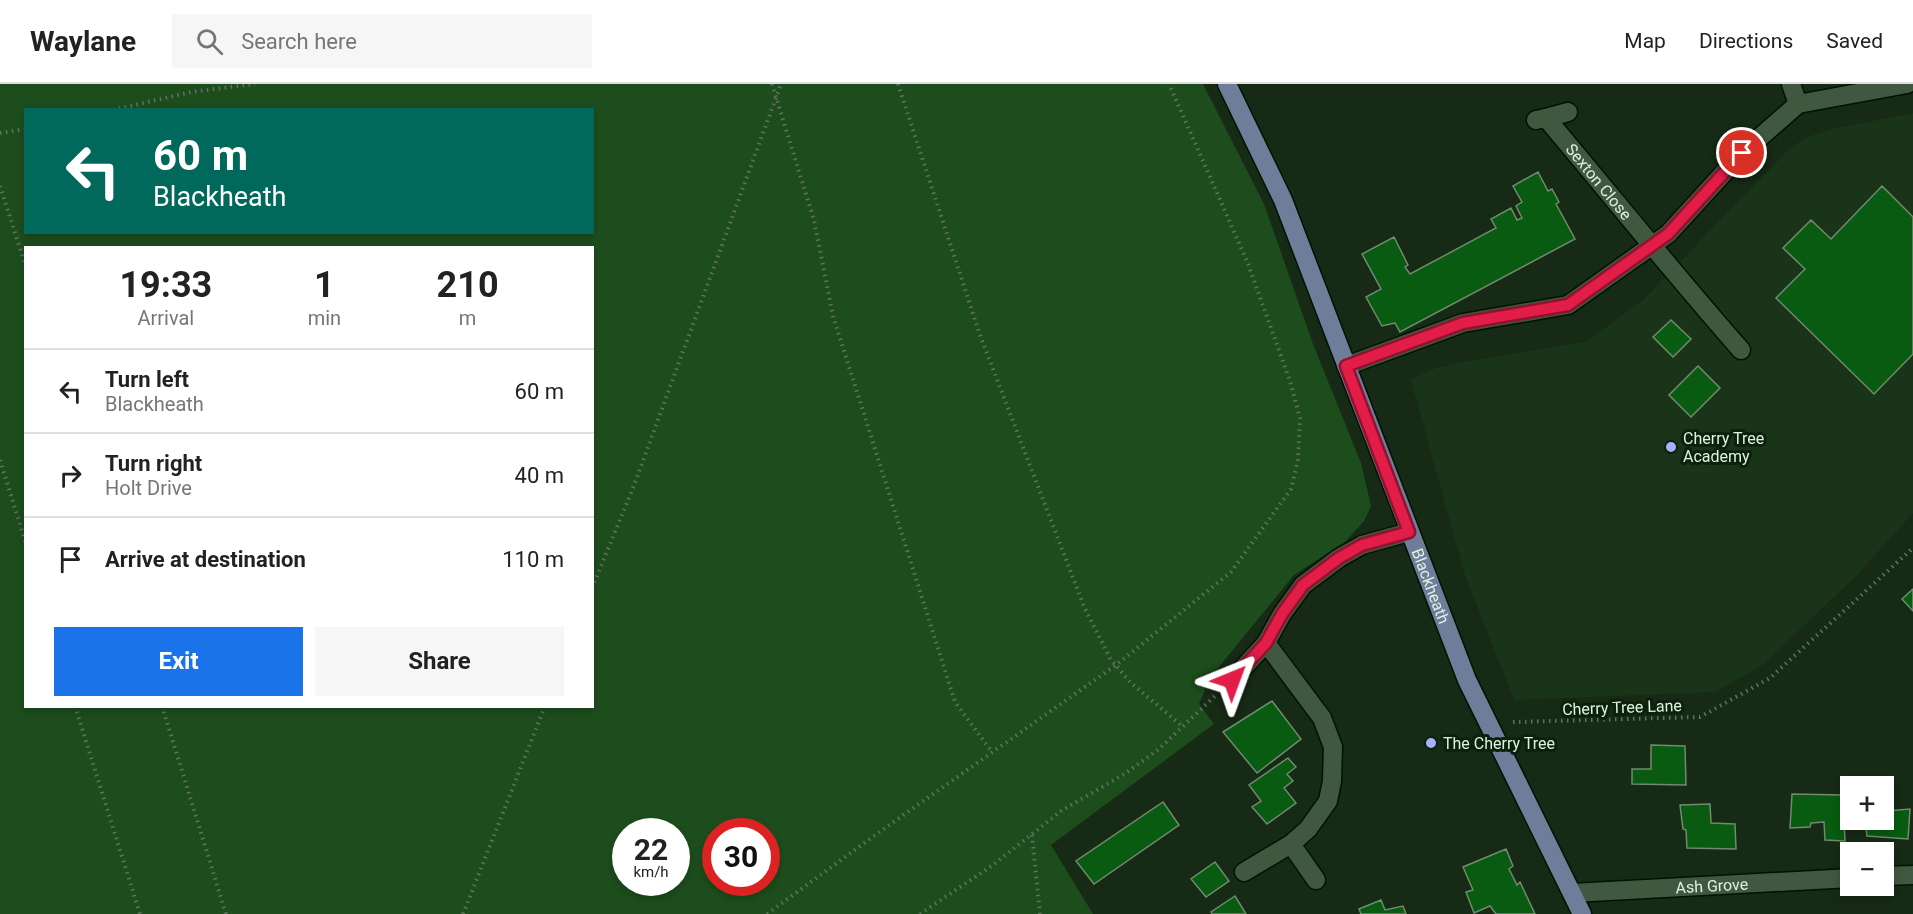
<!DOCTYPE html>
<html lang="en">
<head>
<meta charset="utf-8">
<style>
  :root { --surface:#fff; --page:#f6f6f6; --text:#222; --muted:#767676; --line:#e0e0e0; --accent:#1a73e8 }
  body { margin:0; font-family:Roboto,sans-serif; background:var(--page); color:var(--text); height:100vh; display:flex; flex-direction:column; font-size:22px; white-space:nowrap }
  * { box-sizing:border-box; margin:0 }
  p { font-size:20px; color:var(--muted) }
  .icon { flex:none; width:33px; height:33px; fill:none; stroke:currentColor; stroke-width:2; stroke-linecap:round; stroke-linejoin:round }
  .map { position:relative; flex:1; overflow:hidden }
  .sheet { position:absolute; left:24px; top:162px; width:570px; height:462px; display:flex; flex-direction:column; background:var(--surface); border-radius:0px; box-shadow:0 3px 9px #0003 }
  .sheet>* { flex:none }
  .guide { position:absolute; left:24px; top:24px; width:570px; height:126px; border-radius:0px; box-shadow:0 3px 9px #0003; background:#00695c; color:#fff; overflow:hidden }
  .fabs { position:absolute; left:1840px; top:692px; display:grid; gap:12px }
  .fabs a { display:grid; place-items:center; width:54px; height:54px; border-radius:0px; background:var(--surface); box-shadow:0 3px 9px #0003; font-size:30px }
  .speed { position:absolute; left:612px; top:734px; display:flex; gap:12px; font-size:30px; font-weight:700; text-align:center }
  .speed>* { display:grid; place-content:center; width:78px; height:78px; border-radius:50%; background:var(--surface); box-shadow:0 3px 9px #0003; line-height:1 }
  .speed small { font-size:15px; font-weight:400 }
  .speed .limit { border:9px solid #d22; background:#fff; color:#111 }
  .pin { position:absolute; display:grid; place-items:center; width:51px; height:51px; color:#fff; margin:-26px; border:3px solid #fff; border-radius:50%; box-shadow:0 2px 6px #0007 }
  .me { position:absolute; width:66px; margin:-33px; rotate:44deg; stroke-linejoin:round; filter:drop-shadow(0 0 4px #0008) }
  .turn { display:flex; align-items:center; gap:21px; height:126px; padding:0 30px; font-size:27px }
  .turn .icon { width:78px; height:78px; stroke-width:2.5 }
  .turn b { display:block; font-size:42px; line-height:51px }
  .eta { display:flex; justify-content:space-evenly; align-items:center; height:102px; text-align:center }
  .eta b { font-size:36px; font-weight:700; line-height:42px }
  .button { display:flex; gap:12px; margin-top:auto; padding:12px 30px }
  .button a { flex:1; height:69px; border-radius:0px; background:var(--accent); color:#fff; font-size:24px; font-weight:700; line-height:69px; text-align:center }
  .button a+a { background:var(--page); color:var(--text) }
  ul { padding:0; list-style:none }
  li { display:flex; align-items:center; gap:18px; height:84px; padding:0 30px; border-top:2px solid var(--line) }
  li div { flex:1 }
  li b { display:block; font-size:22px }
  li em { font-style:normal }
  header { display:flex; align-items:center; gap:36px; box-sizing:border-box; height:84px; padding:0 30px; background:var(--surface); border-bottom:2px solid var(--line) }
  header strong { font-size:28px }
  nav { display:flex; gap:33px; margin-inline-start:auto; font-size:21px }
  .search { width:420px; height:54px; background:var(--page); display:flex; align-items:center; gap:15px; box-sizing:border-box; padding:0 21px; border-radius:0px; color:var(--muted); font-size:22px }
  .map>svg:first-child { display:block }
  .built { fill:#1a341a }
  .green { fill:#1d4d1d; fill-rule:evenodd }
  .building { fill:#085b10; stroke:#718a70; stroke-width:1.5 }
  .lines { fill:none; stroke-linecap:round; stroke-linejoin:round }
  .minor-casing { stroke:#011302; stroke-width:21 }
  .major-casing { stroke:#011302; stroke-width:21 }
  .path { stroke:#607260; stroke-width:4; stroke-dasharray:1.5 4.5; stroke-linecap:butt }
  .minor { stroke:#415840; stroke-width:18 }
  .major { stroke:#6e7e9a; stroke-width:18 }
  .route-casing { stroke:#92132f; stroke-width:15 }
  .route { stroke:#e11d48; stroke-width:10 }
  .poi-dot { fill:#a4b2fc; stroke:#0c210c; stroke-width:2 }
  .labels { text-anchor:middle; stroke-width:6; stroke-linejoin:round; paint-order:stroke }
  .street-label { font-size:16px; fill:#e2f0e2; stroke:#0c210c }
  .poi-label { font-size:16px; fill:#e2f0e2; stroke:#0c210c; text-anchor:start }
</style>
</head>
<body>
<header>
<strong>Waylane</strong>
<div class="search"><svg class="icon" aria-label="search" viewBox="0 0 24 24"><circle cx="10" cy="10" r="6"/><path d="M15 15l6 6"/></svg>Search here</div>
<nav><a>Map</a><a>Directions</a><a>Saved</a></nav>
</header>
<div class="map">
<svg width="1913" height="830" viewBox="0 0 1913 830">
  <rect width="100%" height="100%" fill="#162a15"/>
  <path class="built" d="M 1913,29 L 1913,429 L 1857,491 L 1764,580 L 1716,608 L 1514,616 L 1464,488 L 1411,296 L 1433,285 L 1462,278 L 1587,257 L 1642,217 L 1792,62 L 1810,52 L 1832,45 Z"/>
  <path class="green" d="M 0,0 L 1203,0 L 1264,120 L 1313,260 L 1361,379 L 1371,422 L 1364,437 L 1345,458 L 1294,491 L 1210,594 L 1199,620 L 1214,640 L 1051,761 L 1093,830 L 0,830 ZM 26,26 L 592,26 L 592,148 L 26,148 ZM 26,164 L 592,164 L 592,622 L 26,622 ZM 626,747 L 676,747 L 676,798 L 626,798 ZM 716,747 L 766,747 L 766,798 L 716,798 Z"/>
  <path class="building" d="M 1538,88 L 1548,107 L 1552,105 L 1559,118 L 1556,120 L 1575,155 L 1400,248 L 1395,239 L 1382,242 L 1366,213 L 1381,205 L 1362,170 L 1394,153 L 1408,181 L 1405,183 L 1410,190 L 1496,144 L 1491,135 L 1511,124 L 1517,136 L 1522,134 L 1516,122 L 1522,118 L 1513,102 Z
    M 1882,102 L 1913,133 L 1913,270 L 1874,310 L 1776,214 L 1805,185 L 1783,164 L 1811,136 L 1831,155 Z
    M 1671,236 L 1691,255 L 1673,273 L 1653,253 Z
    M 1698,282 L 1720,304 L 1691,333 L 1669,311 Z
    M 1913,505 L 1913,527 L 1902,515 Z
    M 1272,617 L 1301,655 L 1257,689 L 1223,648 Z
    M 1651,661 L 1685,662 L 1686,701 L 1632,700 L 1632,685 L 1651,685 Z
    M 1288,674 L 1296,683 L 1287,690 L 1293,697 L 1284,704 L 1296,719 L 1267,740 L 1252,723 L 1261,717 L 1249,701 Z
    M 1792,710 L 1843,711 L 1845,757 L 1825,756 L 1824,738 L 1811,739 L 1810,743 L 1790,744 Z
    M 1884,711 L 1886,727 L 1910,725 L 1908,755 L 1867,752 L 1866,744 L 1860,745 L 1859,735 L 1884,735 Z
    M 1163,718 L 1179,741 L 1094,800 L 1076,777 Z
    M 1710,720 L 1711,739 L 1735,740 L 1736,765 L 1687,764 L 1686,746 L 1683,745 L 1680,721 Z
    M 1506,765 L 1513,782 L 1509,785 L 1517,801 L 1520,798 L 1535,830 L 1496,830 L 1490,822 L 1474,829 L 1466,808 L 1473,806 L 1463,783 Z
    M 1215,778 L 1229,797 L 1206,813 L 1191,795 Z
    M 1235,812 L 1246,830 L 1212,830 L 1211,828 Z
    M 1381,816 L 1385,826 L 1403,822 L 1406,830 L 1361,830 L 1359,825 Z"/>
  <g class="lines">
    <g class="minor-casing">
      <g id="minor">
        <path d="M 1791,0 L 1798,20"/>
        <path d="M 1546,34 L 1568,28"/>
        <path id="s1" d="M 1536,36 L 1546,34 C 1611,111 1674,190 1741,266"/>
        <path d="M 1346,282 L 1463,239 L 1568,221 L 1668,150 L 1742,69 L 1798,20 L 1907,0"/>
        <path d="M 1232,596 L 1266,559 L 1282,530 L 1303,501 L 1339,474 L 1362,461 L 1409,448"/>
        <path d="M 1291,760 L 1316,796"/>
        <path d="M 1244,788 L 1291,760 L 1308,745 L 1328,717 L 1332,697 L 1333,663 L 1322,634 L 1266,559"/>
        <path d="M 1884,792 L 1913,791"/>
        <path id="s2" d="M 1572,809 L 1851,794"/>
      </g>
    </g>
    <g class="major-casing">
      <g id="major">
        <path id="s3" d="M 1227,0 L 1283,116 L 1467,596 L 1582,830"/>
      </g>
    </g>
    <path class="path" d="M 772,0 L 814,136 L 833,232 L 955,618 L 992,668
      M 898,0 L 980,251 L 1085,525 L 1110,574 L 1130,598 L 1182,642
      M 113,26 L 191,8 L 255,0
      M 0,49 L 26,45
      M 0,102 L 26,183
      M 0,376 L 26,460
      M 592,504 L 633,404 L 781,0
      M 75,622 L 140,830
      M 162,622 L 226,830
      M 1513,638 L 1700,633 L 1770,594 L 1913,464
      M 1032,751 L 1040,830
      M 463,830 L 545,622
      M 767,830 L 885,744 L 1116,581 L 1231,488 L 1291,405 L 1298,376 L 1300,334 L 1290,297 L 1247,177 L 1169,0
      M 920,830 L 993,781 L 1061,727 L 1126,689 L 1159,665 L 1217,610"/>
    <use href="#minor" class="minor"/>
    <use href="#major" class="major"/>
  </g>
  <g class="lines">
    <g class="route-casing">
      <path id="route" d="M 1232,596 L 1266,559 L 1282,530 L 1303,501 L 1339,474 L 1362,461 L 1409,448 L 1346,282 L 1463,239 L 1568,221 L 1668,150 L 1742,69"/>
    </g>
    <use href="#route" class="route"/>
  </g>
  <g class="poi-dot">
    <circle cx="1671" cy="363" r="6"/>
    <circle cx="1431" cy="659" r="6"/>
  </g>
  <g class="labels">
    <g class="street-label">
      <text dy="6" stroke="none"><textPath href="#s1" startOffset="93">Sexton Close</textPath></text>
      <text dy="6" stroke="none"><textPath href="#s3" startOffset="542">Blackheath</textPath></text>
      <text transform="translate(1622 623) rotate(-2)" y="6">Cherry Tree Lane</text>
      <text dy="6" stroke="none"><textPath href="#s2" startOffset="140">Ash Grove</textPath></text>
    </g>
    <g class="poi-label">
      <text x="1683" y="360">Cherry Tree<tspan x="1683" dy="18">Academy</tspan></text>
      <text x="1443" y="665">The Cherry Tree</text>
    </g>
  </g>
</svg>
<div class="fabs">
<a>+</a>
<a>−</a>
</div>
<div class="speed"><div>22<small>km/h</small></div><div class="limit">30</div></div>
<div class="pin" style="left:1742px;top:69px;background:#d93025"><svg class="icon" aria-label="arrive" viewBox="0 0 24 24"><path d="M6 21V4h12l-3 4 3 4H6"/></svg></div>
<svg class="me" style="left:1232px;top:596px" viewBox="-20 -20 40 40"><path d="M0-17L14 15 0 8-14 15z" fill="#e11d48" stroke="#fff" stroke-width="4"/></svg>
<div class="guide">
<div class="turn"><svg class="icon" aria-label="left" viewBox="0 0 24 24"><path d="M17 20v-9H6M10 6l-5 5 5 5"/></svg><div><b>60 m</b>Blackheath</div></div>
</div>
<section class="sheet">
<div class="eta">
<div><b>19:33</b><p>Arrival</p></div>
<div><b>1</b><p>min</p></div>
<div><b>210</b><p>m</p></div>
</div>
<ul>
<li><svg class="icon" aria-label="left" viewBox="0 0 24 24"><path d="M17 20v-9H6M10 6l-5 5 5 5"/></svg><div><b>Turn left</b><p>Blackheath</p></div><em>60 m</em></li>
<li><svg class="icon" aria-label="right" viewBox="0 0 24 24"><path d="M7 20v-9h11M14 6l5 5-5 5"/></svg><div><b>Turn right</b><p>Holt Drive</p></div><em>40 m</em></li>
<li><svg class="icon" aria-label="arrive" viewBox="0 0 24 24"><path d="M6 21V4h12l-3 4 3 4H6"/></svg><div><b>Arrive at destination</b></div><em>110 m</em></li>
</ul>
<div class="button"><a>Exit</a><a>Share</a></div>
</section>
</div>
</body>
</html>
